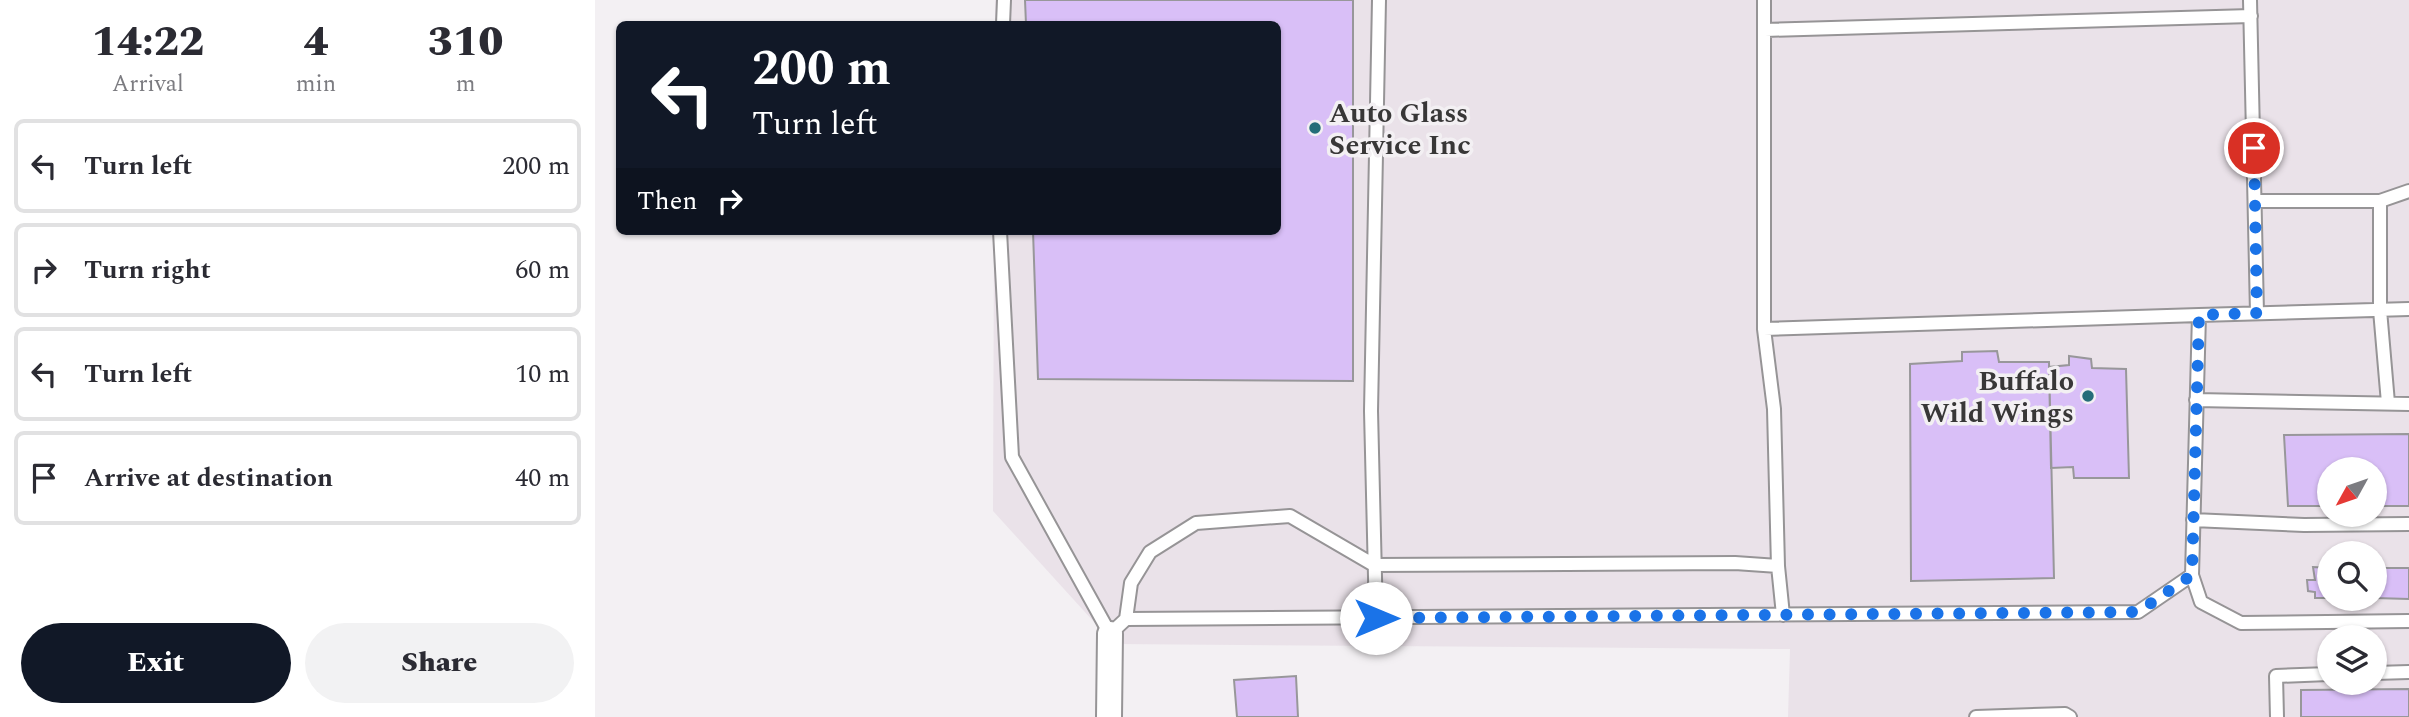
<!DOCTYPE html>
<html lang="en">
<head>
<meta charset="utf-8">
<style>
  :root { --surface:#fff; --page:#f2f2f3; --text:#2b2b33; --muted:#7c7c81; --line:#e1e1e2; --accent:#111827 }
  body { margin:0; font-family:Spectral,serif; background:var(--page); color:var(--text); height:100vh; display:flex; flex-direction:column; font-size:26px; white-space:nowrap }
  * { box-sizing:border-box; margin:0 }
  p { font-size:23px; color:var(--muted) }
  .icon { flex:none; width:38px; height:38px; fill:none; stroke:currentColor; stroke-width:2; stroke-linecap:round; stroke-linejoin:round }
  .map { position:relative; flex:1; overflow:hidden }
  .sheet { display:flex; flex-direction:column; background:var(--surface); width:595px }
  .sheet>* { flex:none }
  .guide { position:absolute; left:21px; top:21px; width:665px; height:214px; border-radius:10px; box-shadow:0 2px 5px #0004; background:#111827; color:#fff; overflow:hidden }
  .needle { width:46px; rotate:230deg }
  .buttons { position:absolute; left:1722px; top:457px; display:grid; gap:14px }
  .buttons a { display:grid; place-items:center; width:70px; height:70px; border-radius:50%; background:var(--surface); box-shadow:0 2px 5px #0004; font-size:35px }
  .pin { position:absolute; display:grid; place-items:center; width:60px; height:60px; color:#fff; margin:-30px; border:4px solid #fff; border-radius:50%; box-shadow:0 2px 7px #0007 }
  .me { position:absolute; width:77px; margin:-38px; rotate:90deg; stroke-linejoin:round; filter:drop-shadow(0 0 5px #0008) }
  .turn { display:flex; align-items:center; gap:24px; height:147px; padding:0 21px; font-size:32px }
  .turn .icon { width:91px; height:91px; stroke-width:2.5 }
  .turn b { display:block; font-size:49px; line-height:60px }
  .then { display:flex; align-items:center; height:66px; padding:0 21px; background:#0003; gap:14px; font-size:26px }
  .eta { display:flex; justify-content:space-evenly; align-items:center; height:119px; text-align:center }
  .eta b { font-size:42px; font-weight:800; line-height:49px }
  .button { display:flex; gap:14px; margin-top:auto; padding:14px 21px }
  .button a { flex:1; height:80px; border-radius:42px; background:var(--accent); color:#fff; font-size:28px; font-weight:800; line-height:80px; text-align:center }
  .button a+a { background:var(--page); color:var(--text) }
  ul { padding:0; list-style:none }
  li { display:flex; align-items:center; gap:21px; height:94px; margin:0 14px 10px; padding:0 7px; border:4px solid var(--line); border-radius:10px }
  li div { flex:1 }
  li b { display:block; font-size:26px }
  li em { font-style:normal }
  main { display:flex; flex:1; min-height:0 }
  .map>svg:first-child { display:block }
  .built { fill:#eae2e9; fill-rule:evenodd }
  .building { fill:#d9bff7; stroke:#98979a; stroke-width:2 }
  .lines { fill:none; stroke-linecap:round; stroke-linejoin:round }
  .service-casing { stroke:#969496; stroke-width:16 }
  .minor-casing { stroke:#969496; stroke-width:28 }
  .service { stroke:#fff; stroke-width:12 }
  .minor { stroke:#fff; stroke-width:24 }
  .route { stroke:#1a73e8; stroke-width:12; stroke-dasharray:0 21.6 }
  .poi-dot { fill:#256d79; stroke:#f3f0f3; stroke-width:2.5 }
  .labels { text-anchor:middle; stroke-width:7; stroke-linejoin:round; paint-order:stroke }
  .poi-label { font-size:28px; font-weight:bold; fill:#383737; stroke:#f3f0f3; text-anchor:start }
</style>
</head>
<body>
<main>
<section class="sheet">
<div class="eta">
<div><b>14:22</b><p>Arrival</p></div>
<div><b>4</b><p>min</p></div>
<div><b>310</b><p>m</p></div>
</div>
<ul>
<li><svg class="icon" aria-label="left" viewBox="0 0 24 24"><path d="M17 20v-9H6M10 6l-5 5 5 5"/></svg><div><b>Turn left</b></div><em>200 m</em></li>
<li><svg class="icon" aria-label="right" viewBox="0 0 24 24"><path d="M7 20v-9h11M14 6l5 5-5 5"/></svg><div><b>Turn right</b></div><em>60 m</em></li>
<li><svg class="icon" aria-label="left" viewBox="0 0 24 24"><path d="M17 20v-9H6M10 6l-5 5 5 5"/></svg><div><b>Turn left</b></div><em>10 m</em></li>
<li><svg class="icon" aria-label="arrive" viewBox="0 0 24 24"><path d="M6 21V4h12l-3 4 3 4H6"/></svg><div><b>Arrive at destination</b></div><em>40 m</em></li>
</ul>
<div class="button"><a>Exit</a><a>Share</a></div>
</section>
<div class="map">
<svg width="1814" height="717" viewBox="0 0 1814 717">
  <rect width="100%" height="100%" fill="#f3f0f3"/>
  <path class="built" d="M 400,0 L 1814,0 L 1814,717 L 1193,717 L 1195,649 L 519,644 L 398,511 L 399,231 L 682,231 L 682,24 L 400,24 ZM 1734,469 L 1780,469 L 1780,514 L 1734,514 ZM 1734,553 L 1780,553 L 1780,598 L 1734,598 ZM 1734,637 L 1780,637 L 1780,682 L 1734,682 Z"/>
  <path class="building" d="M 430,0 L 758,0 L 758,381 L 443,379 L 438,231 L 682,231 L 682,24 L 431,24 Z
    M 1402,351 L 1404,362 L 1454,362 L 1459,578 L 1316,581 L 1315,364 L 1367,361 L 1367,352 Z
    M 1474,356 L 1496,359 L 1497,368 L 1531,369 L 1534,478 L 1479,478 L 1478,467 L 1456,468 L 1454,367 L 1474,365 Z
    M 1814,434 L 1814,506 L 1780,506 L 1780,469 L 1734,469 L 1734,506 L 1693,506 L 1689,435 Z
    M 1718,567 L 1734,568 L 1734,598 L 1720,598 L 1720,592 L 1713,591 L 1712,580 L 1720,580 Z
    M 1780,568 L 1814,568 L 1814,599 L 1780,598 Z
    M 701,676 L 703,717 L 642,717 L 639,680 Z
    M 1814,689 L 1814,717 L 1706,717 L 1706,690 Z"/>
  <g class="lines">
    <g class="service-casing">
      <path id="service" d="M 1169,0 L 1169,329 L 1179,409 L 1183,566
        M 1655,0 L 1662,313
        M 408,24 L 409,0
        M 1170,30 L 1656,16
        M 1660,201 L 1785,201
        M 405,231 L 417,457 L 515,634 L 531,619 L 1543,612 L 1597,575 L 1604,315 L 1814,309
        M 1169,329 L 1604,315
        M 1601,400 L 1814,404
        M 1793,403 L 1785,310 L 1785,201 L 1814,191
        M 1598,520 L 1709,525 L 1814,524
        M 1597,575 L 1606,602 L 1646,623 L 1814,621
        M 781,618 L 776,411 L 784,0
        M 531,619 L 536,583 L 555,552 L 601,523 L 695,516 L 779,565 L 1140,563 L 1183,566 L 1188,615
        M 1780,673 L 1814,672
        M 1381,717 L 1470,714 L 1475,717
        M 1682,717 L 1681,676 L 1734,674"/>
    </g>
    <g class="minor-casing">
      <path id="minor" d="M 514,717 L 515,634"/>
    </g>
    <use href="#service" class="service"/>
    <use href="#minor" class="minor"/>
  </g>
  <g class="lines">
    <path class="route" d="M 781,618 L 1543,612 L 1597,575 L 1604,315 L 1662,313 L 1659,148"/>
  </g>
  <g class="poi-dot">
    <circle cx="720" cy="128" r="7"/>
    <circle cx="1493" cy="396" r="7"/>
  </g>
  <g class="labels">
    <g class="poi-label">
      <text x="734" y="122">Auto Glass<tspan x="734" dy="32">Service Inc</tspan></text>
      <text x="1479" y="390" text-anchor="end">Buffalo<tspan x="1479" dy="32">Wild Wings</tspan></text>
    </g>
  </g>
</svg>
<div class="buttons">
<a><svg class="needle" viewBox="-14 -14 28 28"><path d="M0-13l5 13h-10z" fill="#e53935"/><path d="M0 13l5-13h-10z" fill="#7c7c81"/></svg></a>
<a><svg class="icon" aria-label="search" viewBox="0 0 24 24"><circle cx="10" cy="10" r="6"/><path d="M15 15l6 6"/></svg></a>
<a><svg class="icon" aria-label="layers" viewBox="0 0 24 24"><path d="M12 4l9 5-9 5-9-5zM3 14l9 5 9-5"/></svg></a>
</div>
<div class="pin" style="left:1659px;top:148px;background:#d93025"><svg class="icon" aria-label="arrive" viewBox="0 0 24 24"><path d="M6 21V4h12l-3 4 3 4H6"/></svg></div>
<svg class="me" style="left:781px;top:618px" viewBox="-20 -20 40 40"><circle r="19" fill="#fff"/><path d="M0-13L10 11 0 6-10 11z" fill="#1a73e8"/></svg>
<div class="guide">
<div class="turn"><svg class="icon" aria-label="left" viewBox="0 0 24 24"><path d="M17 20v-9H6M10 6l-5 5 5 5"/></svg><div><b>200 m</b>Turn left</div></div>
<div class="then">Then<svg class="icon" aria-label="right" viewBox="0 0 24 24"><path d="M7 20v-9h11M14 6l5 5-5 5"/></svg></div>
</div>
</div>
</main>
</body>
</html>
